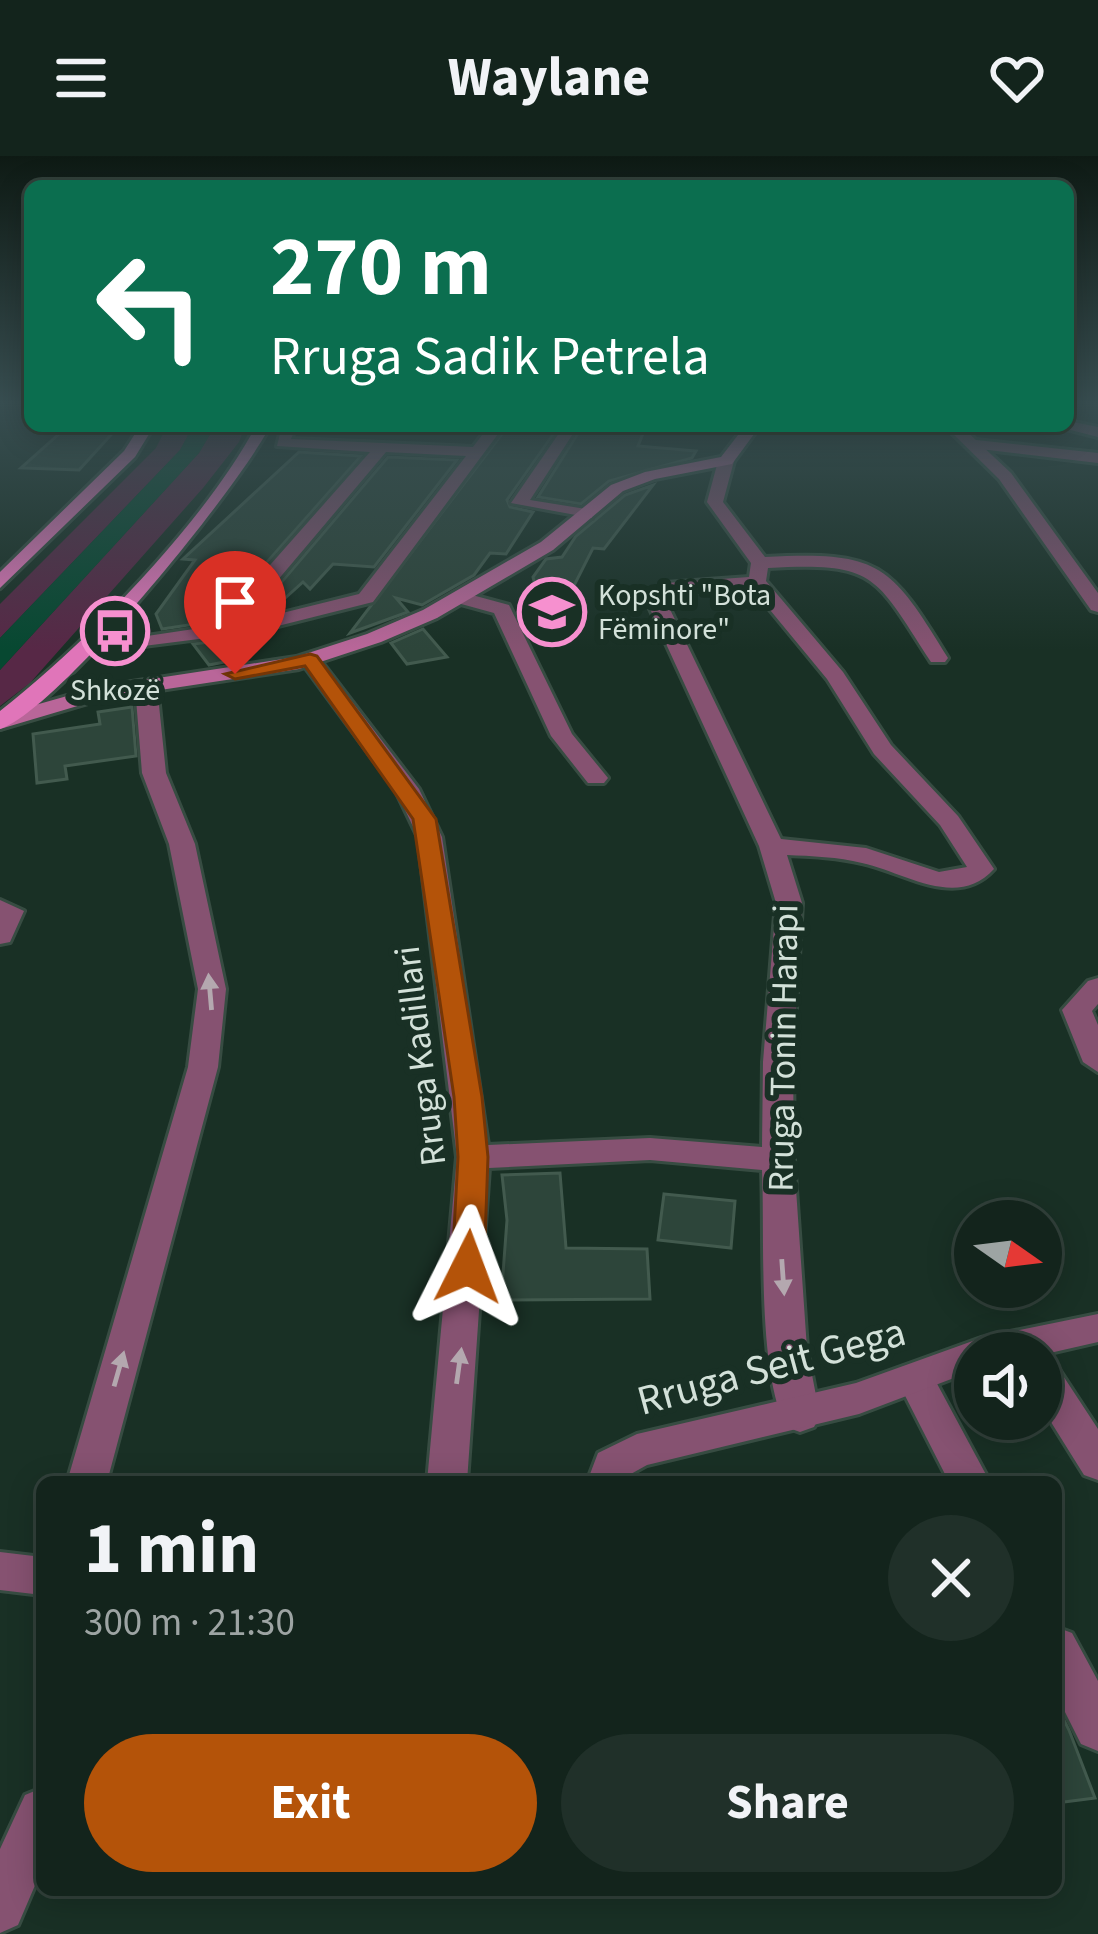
<!DOCTYPE html>
<html lang="en">
<head>
<meta charset="utf-8">
<style>
  :root { --surface:#13241c; --page:#203029; --text:#f1f3f6; --muted:#9da4a3; --line:#32413b; --accent:#b45309 }
  body { margin:0; font-family:"Source Sans 3",sans-serif; background:var(--page); color:var(--text); height:100vh; display:flex; flex-direction:column; font-size:45px; white-space:nowrap }
  * { box-sizing:border-box; margin:0 }
  p { font-size:39px; color:var(--muted) }
  .icon { flex:none; width:66px; height:66px; fill:none; stroke:currentColor; stroke-width:2; stroke-linecap:round; stroke-linejoin:round }
  .map { position:relative; flex:1; overflow:hidden }
  .panel { position:absolute; left:36px; top:1320px; width:1026px; height:420px; display:flex; flex-direction:column; background:var(--surface); border-radius:18px; box-shadow:0 6px 30px #0003,0 0 0 3px var(--line) }
  .panel>* { flex:none }
  .top-card { position:absolute; left:24px; top:24px; width:1050px; height:252px; border-radius:18px; box-shadow:0 6px 30px #0003,0 0 0 3px var(--line); background:#0b6e4f; color:#fff; overflow:hidden }
  .needle { width:78px; rotate:104deg }
  .controls { position:absolute; left:954px; top:1044px; display:grid; gap:24px }
  .controls a { display:grid; place-items:center; width:108px; height:108px; border-radius:50%; background:var(--surface); box-shadow:0 6px 30px #0003,0 0 0 3px var(--line); font-size:60px }
  .pin { position:absolute; display:grid; place-items:center; width:102px; height:102px; color:#fff; margin:-123px -51px; border-radius:50% 50% 50% 0; rotate:-45deg; box-shadow:0 0 12px #0007 }
  .pin .icon { rotate:45deg }
  .me { position:absolute; width:132px; margin:-66px; rotate:3deg; stroke-linejoin:round; filter:drop-shadow(0 0 9px #0008) }
  .turn { display:flex; align-items:center; gap:42px; height:252px; padding:0 48px; font-size:54px }
  .turn .icon { width:156px; height:156px; stroke-width:2.5 }
  .turn b { display:block; font-size:84px; line-height:102px }
  .round { display:grid; place-items:center; flex:none; width:126px; height:126px; border-radius:63px; background:var(--page) }
  .overview { display:flex; align-items:center; justify-content:space-between; height:204px; padding:0 48px }
  h1 { font-size:72px; font-weight:700; line-height:90px }
  .primary-button { display:flex; gap:24px; margin-top:auto; padding:24px 48px }
  .primary-button a { flex:1; height:138px; border-radius:72px; background:var(--accent); color:#fff; font-size:48px; font-weight:700; line-height:138px; text-align:center }
  .primary-button a+a { background:var(--page); color:var(--text) }
  header { display:flex; justify-content:space-between; align-items:center; height:156px; padding:0 48px; background:var(--surface); font-size:54px; font-weight:700 }
  .map>svg:first-child { display:block }
  .green { fill:#572846 }
  .water { fill:#074831 }
  .building { fill:#2d453a; stroke:#425a4e; stroke-width:3 }
  .lines { fill:none; stroke-linecap:round; stroke-linejoin:round }
  .minor-casing { stroke:#374c42; stroke-width:6 }
  .tertiary-casing { stroke:#374c42; stroke-width:6 }
  .secondary-casing { stroke:#374c42; stroke-width:6 }
  .primary-casing { stroke:#374c42; stroke-width:6 }
  .minor { fill:#865271; fill-rule:evenodd }
  .tertiary { fill:#865271; fill-rule:evenodd }
  .secondary { fill:#b96699; fill-rule:evenodd }
  .primary { fill:#e075b9; fill-rule:evenodd }
  .oneway { fill:#b4a8af }
  .route { fill:#b45309; stroke:#753606; stroke-width:3 }
  .labels { text-anchor:middle; stroke-width:12; stroke-linejoin:round; paint-order:stroke }
  .far-poi-label { font-size:30px; fill:#d3e1d9; stroke:#193025; text-anchor:start }
  .street-label { font-size:36px; fill:#d3e1d9; stroke:#193025 }
  .near-street-label { font-size:42px; fill:#d3e1d9; stroke:#193025 }
</style>
</head>
<body>
<header><svg class="icon" aria-label="menu" viewBox="0 0 24 24"><path d="M4 6h16M4 12h16M4 18h16"/></svg>Waylane<svg class="icon" aria-label="heart" viewBox="0 0 24 24"><path d="M12 20l-8-8c-3-5 5-10 8-4 3-6 11-1 8 4z"/></svg></header>
<div class="map">
<svg width="1098" height="1778" viewBox="0 0 1098 1778">
  <rect width="100%" height="100%" fill="#193025"/>
  <path class="green" d="M 167,270 L 193,270 L 180,294 L 0,482 L 0,448 L 156,292 Z
    M 215,270 L 245,270 L 239,286 L 203,332 L 30,527 L 0,550 L 0,514 L 199,297 Z"/>
  <path class="water" d="M 193,270 L 215,270 L 199,297 L 0,514 L 0,482 L 180,294 Z"/>
  <path class="building" d="M 68,270 L 119,270 L 79,314 L 21,312 Z
    M 508,270 L 559,270 L 507,344 L 510,351 L 533,356 L 506,398 L 490,397 L 474,419 L 422,449 L 396,442 L 408,456 L 350,477 Z
    M 621,270 L 646,270 L 638,290 L 696,295 L 692,302 L 609,325 L 581,348 L 538,341 L 582,271 Z
    M 299,296 L 361,300 L 260,414 L 257,422 L 268,431 L 280,428 L 388,301 L 457,304 L 374,411 L 333,408 L 310,433 L 303,426 L 283,444 L 243,439 L 255,459 L 162,473 L 156,458 L 195,404 L 183,403 Z
    M 653,329 L 604,393 L 593,392 L 548,481 L 533,421 L 546,403 L 562,401 L 576,380 L 625,339 Z
    M 423,473 L 447,501 L 407,508 L 391,487 Z
    M 235,483 L 249,501 L 209,509 L 193,488 Z
    M 132,551 L 136,600 L 65,610 L 67,623 L 37,627 L 33,578 L 100,568 L 98,556 Z
    M 560,1017 L 566,1092 L 647,1093 L 650,1143 L 501,1144 L 507,1064 L 502,1019 Z
    M 664,1038 L 735,1045 L 731,1092 L 658,1084 Z
    M 1056,1548 L 1069,1574 L 1095,1642 L 1056,1647 Z"/>
  <g class="lines">
    <g class="minor-casing">
      <path id="minor" d="M 1068,265 L 1098,271 L 1098,281 L 1063,272 Z
        M 282,270 L 296,270 L 291,283 L 473,291 L 489,270 L 504,270 L 373,446 L 254,476 L 120,493 L 120,485 L 127,483 L 254,464 L 359,438 L 466,300 L 386,296 L 277,425 L 270,427 L 261,421 L 263,417 L 370,296 L 277,290 Z
        M 564,270 L 578,270 L 530,344 L 592,354 L 592,362 L 511,347 Z
        M 976,284 L 1098,297 L 1098,307 L 971,292 Z
        M 726,300 L 734,305 L 723,346 L 765,401 C 879,395 890,407 948,502 L 945,506 L 931,506 C 875,420 877,406 768,412 L 766,425 L 843,516 L 891,589 L 958,660 L 994,713 C 957,754 904,716 862,707 C 838,701 812,700 787,699 L 802,747 L 793,906 L 794,1004 L 807,1193 L 820,1260 L 814,1271 L 800,1276 L 786,1271 C 757,1214 765,1081 762,1014 L 650,1004 L 489,1012 L 467,1326 L 427,1326 L 457,1001 L 418,681 L 395,633 L 300,504 L 317,500 L 419,633 L 442,681 L 488,989 L 650,982 L 762,991 L 763,906 L 776,747 L 759,690 L 645,442 L 666,427 L 749,421 L 751,407 L 707,346 L 718,305 ZM 752,432 L 827,523 L 874,598 L 940,669 L 967,711 L 939,716 L 866,692 L 781,683 L 665,443 L 671,438 Z
        M 461,436 L 509,449 L 572,578 L 608,622 L 604,627 L 588,627 L 551,580 L 494,457 L 454,446 L 454,438 Z
        M 146,524 L 157,530 L 166,617 L 195,688 L 226,833 L 218,911 L 107,1326 L 67,1326 L 188,911 L 198,833 L 169,688 L 142,617 L 135,530 Z
        M 0,744 L 24,755 L 10,786 L 0,788 Z
        M 1098,822 L 1098,848 L 1092,855 L 1098,869 L 1098,916 L 1083,906 L 1062,854 L 1088,825 Z
        M 1041,1202 L 1054,1206 L 1098,1273 L 1098,1324 L 1084,1319 L 1041,1250 Z
        M 915,1207 L 928,1211 L 990,1326 L 949,1326 L 896,1222 L 902,1211 Z
        M 1056,1471 L 1072,1477 L 1098,1525 L 1098,1595 L 1081,1588 L 1056,1538 Z
        M 42,1632 L 42,1713 L 18,1769 L 0,1777 L 0,1693 L 25,1639 Z"/>
    </g>
    <g class="tertiary-casing">
      <path id="tertiary" d="M 945,270 L 961,270 L 1011,317 L 1098,437 L 1098,456 L 1091,454 L 999,323 Z
        M 1098,1158 L 1098,1186 L 1041,1199 L 975,1197 L 975,1214 L 859,1258 L 647,1309 L 629,1319 L 627,1326 L 587,1326 L 598,1297 L 637,1278 L 856,1227 L 981,1182 Z
        M 0,1396 L 42,1401 L 42,1439 L 0,1434 Z"/>
    </g>
    <g class="secondary-casing">
      <path id="secondary" d="M 745,270 L 760,270 L 732,308 L 655,323 L 623,335 L 553,394 L 437,462 L 381,486 L 299,513 L 101,543 L 0,573 L 0,559 L 99,531 L 296,501 L 367,478 L 423,454 L 541,386 L 611,329 L 645,316 L 721,301 Z"/>
    </g>
    <g class="primary-casing">
      <path id="primary" d="M 140,270 L 154,270 L 135,301 L 0,432 L 0,416 L 124,295 Z
        M 256,270 L 270,270 C 240,330 59,554 0,573 L 0,555 C 86,488 204,367 256,270 Z"/>
    </g>
    <use href="#minor" class="minor"/>
    <use href="#tertiary" class="tertiary"/>
    <use href="#secondary" class="secondary"/>
    <use href="#primary" class="primary"/>
  </g>
  <defs><path id="oneway-solid" d="M-6-.8H1V-3.2L6.5 0L1 3.2V.8H-6Z" transform="scale(3)"/></defs>
  <g class="oneway">
    <use href="#oneway-solid" transform="translate(210 836) rotate(-95)"/>
    <use href="#oneway-solid" transform="translate(783 1121) rotate(86)"/>
    <use href="#oneway-solid" transform="translate(459 1210) rotate(-82)"/>
    <use href="#oneway-solid" transform="translate(119 1213) rotate(-74)"/>
  </g>
  <linearGradient id="sky" x2="0" y2="1"><stop stop-color="#0e1a14"/><stop offset="0.5" stop-color="#384e51"/><stop offset="1" stop-color="#384e51" stop-opacity="0"/></linearGradient>
  <rect width="1098" height="494" fill="url(#sky)"/>
  <path class="route" d="M 310,498 L 317,500 L 436,663 L 482,941 L 488,1001 L 484,1111 L 468,1123 L 452,1111 L 458,1001 L 454,941 L 413,663 L 305,510 L 235,523 L 225,518 Z"/>
  <defs>
    <g id="school-ring" transform="scale(3.45)"><circle r="9.5" fill="#193025" stroke="#f690cf" stroke-width="1.5"/><path d="M0-5L7-2L0 1L-7-2ZM-4 1L0 2.5L4 1V4Q0 6-4 4Z" fill="#f690cf"/></g>
    <g id="bus-ring" transform="scale(3.45)"><circle r="9.5" fill="#193025" stroke="#f690cf" stroke-width="1.5"/><path d="M-5-6H5V4H4V6H2V4H-2V6H-4V4H-5ZM-3.5-4V0h7V-4ZM-3.5 1.2v1.5H-2V1.2ZM2 1.2v1.5H3.5V1.2Z" fill="#f690cf"/></g>
  </defs>
  <g fill-rule="evenodd">
    <use href="#school-ring" x="552" y="456"/>
    <use href="#bus-ring" x="115" y="475"/>
  </g>
  <g class="labels">
    <g class="far-poi-label">
      <text x="598" y="449">Kopshti "Bota<tspan x="598" dy="34">Fëminore"</tspan></text>
      <text x="115" y="544" text-anchor="middle">Shkozë</text>
    </g>
    <g class="street-label">
      <text transform="translate(782 892) rotate(-89)" y="13">Rruga Tonin Harapi</text>
      <text transform="translate(419 900) rotate(-97)" y="13">Rruga Kadillari</text>
    </g>
    <g class="near-street-label">
      <text transform="translate(771 1209) rotate(-15)" y="15">Rruga Seit Gega</text>
    </g>
  </g>
</svg>
<div class="controls">
<a><svg class="needle" viewBox="-14 -14 28 28"><path d="M0-13l5 13h-10z" fill="#e53935"/><path d="M0 13l5-13h-10z" fill="#9da4a3"/></svg></a>
<a><svg class="icon" aria-label="sound" viewBox="0 0 24 24"><path d="M4 9h4l5-4v14l-5-4H4zM17 9q2 3 0 6"/></svg></a>
</div>
<div class="pin" style="left:235px;top:518px;background:#d93025"><svg class="icon" aria-label="arrive" viewBox="0 0 24 24"><path d="M6 21V4h12l-3 4 3 4H6"/></svg></div>
<svg class="me" style="left:468px;top:1111px" viewBox="-20 -20 40 40"><path d="M0-17L14 15 0 8-14 15z" fill="#b45309" stroke="#fff" stroke-width="4"/></svg>
<div class="top-card">
<div class="turn"><svg class="icon" aria-label="left" viewBox="0 0 24 24"><path d="M17 20v-9H6M10 6l-5 5 5 5"/></svg><div><b>270 m</b>Rruga Sadik Petrela</div></div>
</div>
<section class="panel">
<div class="overview"><div><h1>1 min</h1><p>300 m · 21:30</p></div><a class="round"><svg class="icon" aria-label="close" viewBox="0 0 24 24"><path d="M6 6l12 12M18 6L6 18"/></svg></a></div>
<div class="primary-button"><a>Exit</a><a>Share</a></div>
</section>
</div>
</body>
</html>
